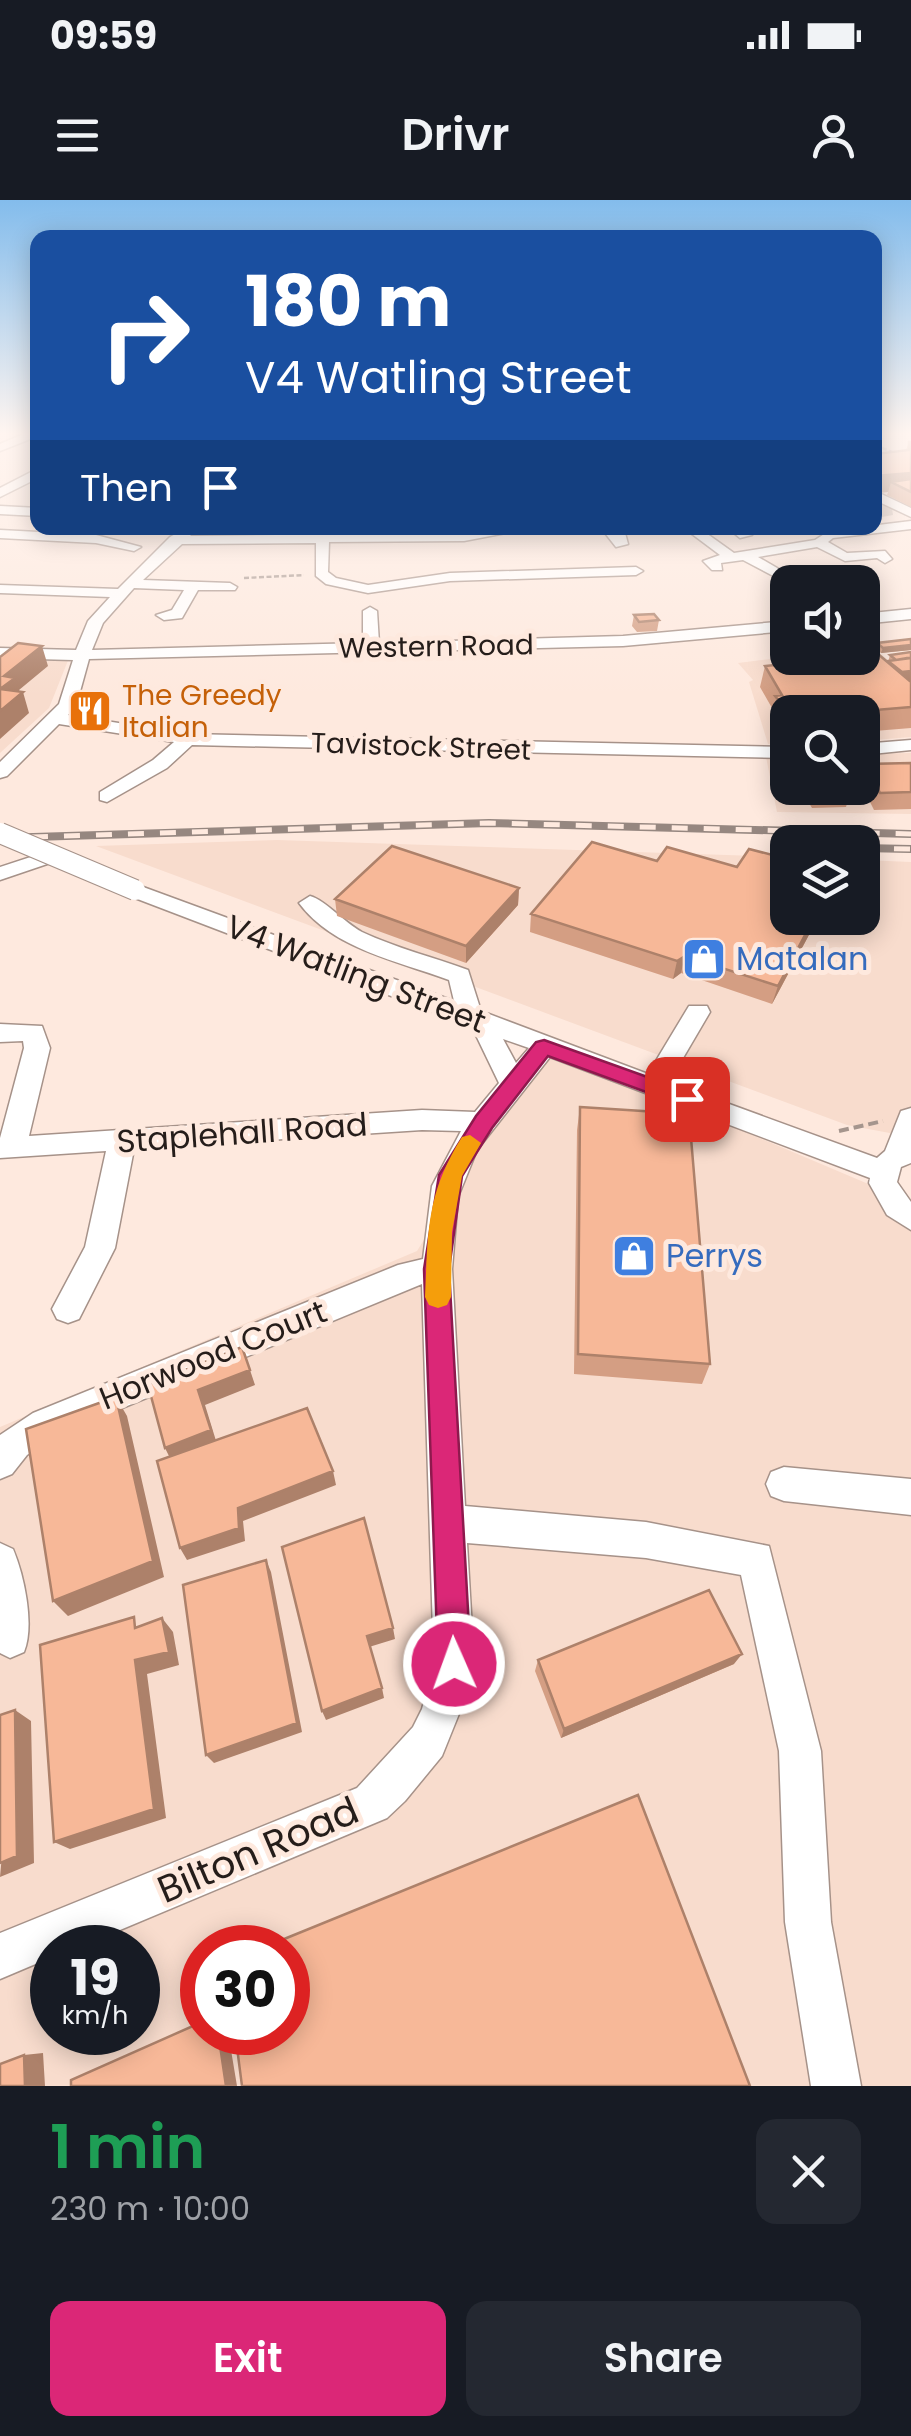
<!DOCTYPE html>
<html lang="en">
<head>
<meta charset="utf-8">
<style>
  :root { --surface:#171b24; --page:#242831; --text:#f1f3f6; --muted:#9ea1a6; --accent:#db2777 }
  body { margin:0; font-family:Poppins,sans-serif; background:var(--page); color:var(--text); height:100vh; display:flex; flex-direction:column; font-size:38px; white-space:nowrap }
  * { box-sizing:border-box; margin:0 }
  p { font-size:32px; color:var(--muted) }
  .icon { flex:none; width:55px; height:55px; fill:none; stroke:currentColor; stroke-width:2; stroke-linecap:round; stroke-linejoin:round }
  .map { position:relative; height:1886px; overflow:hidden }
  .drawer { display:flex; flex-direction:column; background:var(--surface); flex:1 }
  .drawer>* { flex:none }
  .banner { position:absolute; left:30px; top:30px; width:852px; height:305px; border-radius:20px; box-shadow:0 5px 25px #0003; background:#1a4fa0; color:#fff; overflow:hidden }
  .buttons { position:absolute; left:770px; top:365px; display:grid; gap:20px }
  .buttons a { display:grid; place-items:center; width:110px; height:110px; border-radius:20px; background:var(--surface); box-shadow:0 5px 25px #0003; font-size:50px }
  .speed { position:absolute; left:30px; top:1725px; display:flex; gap:20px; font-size:50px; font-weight:700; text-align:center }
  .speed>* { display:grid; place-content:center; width:130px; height:130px; border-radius:50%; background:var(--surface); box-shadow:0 5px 25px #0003; line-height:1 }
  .speed small { font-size:25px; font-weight:400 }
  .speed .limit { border:15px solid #d22; background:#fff; color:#111 }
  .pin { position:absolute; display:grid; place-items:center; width:85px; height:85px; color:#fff; margin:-42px; border-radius:20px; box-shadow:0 5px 15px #0006 }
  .me { position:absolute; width:110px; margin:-55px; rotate:358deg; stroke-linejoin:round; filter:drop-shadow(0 0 8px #0008) }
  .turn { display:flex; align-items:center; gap:35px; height:210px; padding:0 50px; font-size:45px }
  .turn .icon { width:130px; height:130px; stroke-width:2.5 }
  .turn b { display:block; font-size:70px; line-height:85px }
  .then { display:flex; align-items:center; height:95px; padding:0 50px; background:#0003; gap:20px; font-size:38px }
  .round { display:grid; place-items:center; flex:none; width:105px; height:105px; border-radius:20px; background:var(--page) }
  .summary { display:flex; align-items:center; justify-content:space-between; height:170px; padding:0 50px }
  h1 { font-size:60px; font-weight:600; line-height:75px; color:#1e9e55 }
  .action { display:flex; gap:20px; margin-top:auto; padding:20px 50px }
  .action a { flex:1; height:115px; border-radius:20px; background:var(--accent); color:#fff; font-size:40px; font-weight:600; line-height:115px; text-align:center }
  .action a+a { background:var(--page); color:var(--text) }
  .status { display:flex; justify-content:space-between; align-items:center; height:70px; padding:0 50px; background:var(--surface); direction:ltr }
  .status svg { height:28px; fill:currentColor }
  header { display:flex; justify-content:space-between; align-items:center; height:130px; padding:0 50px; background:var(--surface); font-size:45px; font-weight:600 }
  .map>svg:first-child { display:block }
  .built { fill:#f8dccd; fill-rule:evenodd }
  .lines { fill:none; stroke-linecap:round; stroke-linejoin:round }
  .minor-tunnel { stroke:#d3c0b7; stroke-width:12; stroke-dasharray:12 6; stroke-linecap:butt }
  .minor-casing { stroke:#a69289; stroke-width:3 }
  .path-far1 { stroke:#a5958d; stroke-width:2.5; stroke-dasharray:5 2.5; stroke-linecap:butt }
  .path { stroke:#a5958d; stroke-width:4; stroke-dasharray:10 5; stroke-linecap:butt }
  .minor { fill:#fff; fill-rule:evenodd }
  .rail-casing { stroke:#968780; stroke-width:8 }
  .rail { stroke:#fee9de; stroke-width:5; stroke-dasharray:16; stroke-linecap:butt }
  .minor-bridge-casing { stroke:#a69289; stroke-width:22; stroke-linecap:butt }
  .minor-bridge { stroke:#fff; stroke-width:20 }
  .wall { fill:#d49e83 }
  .shaded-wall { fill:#ad816a }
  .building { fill:#f7b898; stroke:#ad816a; stroke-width:2.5 }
  .route { fill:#db2777; stroke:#8e194d; stroke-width:2.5 }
  .slow { fill:#f59e0b }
  .labels { text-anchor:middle; stroke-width:10; stroke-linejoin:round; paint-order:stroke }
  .far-street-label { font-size:28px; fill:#251d1a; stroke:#fee9de }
  .far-food-label { font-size:28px; fill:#c56008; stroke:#fee9de; text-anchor:start }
  .shop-label { font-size:32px; fill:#366cbe; stroke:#fee9de; text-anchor:start }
  .street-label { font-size:32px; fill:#251d1a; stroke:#fee9de }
  .near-street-label { font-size:38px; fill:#251d1a; stroke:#fee9de }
</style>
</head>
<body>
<div class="status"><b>09:59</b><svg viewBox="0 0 49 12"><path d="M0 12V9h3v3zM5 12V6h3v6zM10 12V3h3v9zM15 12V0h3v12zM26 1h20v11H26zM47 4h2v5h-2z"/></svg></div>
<header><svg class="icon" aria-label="menu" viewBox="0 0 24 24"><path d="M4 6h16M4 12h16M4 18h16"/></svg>Drivr<svg class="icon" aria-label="person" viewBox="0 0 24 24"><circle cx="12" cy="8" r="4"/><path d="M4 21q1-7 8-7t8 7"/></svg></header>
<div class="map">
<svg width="911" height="1886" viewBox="0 0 911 1886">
  <rect width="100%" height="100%" fill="#fee9de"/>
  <path class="built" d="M 874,449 L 896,466 L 911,464 L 911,537 L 863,541 L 862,512 L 788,512 L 787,543 L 768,544 L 749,482 L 753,480 L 738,463 L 787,457 L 862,458 L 863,450 Z
    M 0,456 L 69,458 L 49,508 L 0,553 Z
    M 911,553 L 911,614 L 777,612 L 766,557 L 787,556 L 788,588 L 862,588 L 863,554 Z
    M 277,640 L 787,657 L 788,718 L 862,718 L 863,660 L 911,662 L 911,937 L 847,925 L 96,646 Z
    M 544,847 L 911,1002 L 911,1886 L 0,1886 L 0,1227 L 417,1051 ZM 52,1748 L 138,1748 L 138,1832 L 52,1832 ZM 202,1748 L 288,1748 L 288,1832 L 202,1832 Z"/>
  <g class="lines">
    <path class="minor-tunnel" d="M 881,311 L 892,309"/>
    <g class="minor-casing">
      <path id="minor" d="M 28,232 L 38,232 L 38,236 L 0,251 L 0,244 Z
        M 31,272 L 38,272 L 38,278 L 0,297 L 0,288 Z
        M 875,291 L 911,308 L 911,317 L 875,300 Z
        M 0,306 L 38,308 L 38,316 L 0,314 Z
        M 911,321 L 911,329 L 833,338 L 828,342 L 847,353 L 885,351 L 892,359 L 885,363 L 877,358 L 845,361 L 817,347 L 758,357 L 784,372 L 784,378 L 779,379 L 743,360 L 721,363 L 722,370 L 712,370 L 703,361 L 720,355 L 684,328 L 699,328 L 734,353 L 815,340 L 829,331 Z
        M 186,328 L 195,331 L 190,336 L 464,333 L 532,328 L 464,341 L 329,342 L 328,372 L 336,378 L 368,385 L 450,373 L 636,367 L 643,371 L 636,375 L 450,381 L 368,393 L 326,384 L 316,376 L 316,343 L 182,344 L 143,380 L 230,383 L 237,387 L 235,390 L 198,390 L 182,418 L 164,420 L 156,415 L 172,410 L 184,390 L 134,388 L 103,423 L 92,450 L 363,443 L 363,411 L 370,407 L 377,411 L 379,443 L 623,436 L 788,421 L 788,431 L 623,446 L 89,459 L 76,506 L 68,515 L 188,534 L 788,547 L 788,558 L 192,545 L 167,568 L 107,602 L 100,600 L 100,592 L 153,560 L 174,542 L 59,524 L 7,576 L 0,578 L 0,562 L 59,504 L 73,460 L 0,458 L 0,448 L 76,450 L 88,421 L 110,397 L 0,393 L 0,385 L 118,389 L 170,337 Z
        M 601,328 L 616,328 L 625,333 L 628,344 L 616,347 Z
        M 728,328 L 743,328 L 752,335 L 740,338 Z
        M 0,330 L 96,335 L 141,347 L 134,351 L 96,343 L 0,338 Z
        M 911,409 L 911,419 L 862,424 L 862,414 Z
        M 911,540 L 911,550 L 862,555 L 862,544 Z
        M 49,651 L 56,653 L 59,657 L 56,661 L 0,680 L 0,667 Z
        M 135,684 L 454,801 L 449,780 C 398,761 333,749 299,703 L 310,696 C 325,700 345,723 362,732 C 396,748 433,757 468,770 L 481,811 L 648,874 L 689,806 L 707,806 L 710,812 L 669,882 L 877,958 L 885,951 L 901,911 L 911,908 L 911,963 L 901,967 L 897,982 L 911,1002 L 911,1030 L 887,1015 L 869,983 L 870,978 L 550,857 L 477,950 L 458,997 L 452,1069 L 465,1306 L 646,1322 L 769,1346 L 821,1551 L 831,1722 L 861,1886 L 811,1886 L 785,1722 L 779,1551 L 741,1375 L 646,1358 L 467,1343 L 474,1464 L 469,1489 L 442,1556 L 405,1601 L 387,1618 L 77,1748 L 52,1748 L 52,1757 L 0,1779 L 0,1733 L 357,1588 L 413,1527 L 422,1509 L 434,1464 L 422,1084 L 57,1235 L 27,1255 L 12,1274 L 0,1279 L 0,1235 L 33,1213 L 398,1065 L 423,1059 L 432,986 L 461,931 L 422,930 L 134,949 L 115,1048 L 79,1119 L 68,1123 L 57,1119 L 52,1109 L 85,1047 L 106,951 L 0,958 L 0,938 L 24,848 L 23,841 L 0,842 L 0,824 L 42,826 L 50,848 L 29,936 L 422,910 L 475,912 L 499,883 L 472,827 L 127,695 L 124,690 ZM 503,839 L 529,848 L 516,863 Z
        M 784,1267 L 911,1279 L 911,1315 L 784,1301 L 771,1296 L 766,1284 L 771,1272 Z
        M 0,1343 L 13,1349 C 24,1375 35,1425 24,1452 L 10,1458 L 0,1453 Z"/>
    </g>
    <path class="path-far1" d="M 875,245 L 892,252
      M 244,378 L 304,375"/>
    <path class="path" d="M 839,931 L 883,921"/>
    <use href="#minor" class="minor"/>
    <g class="rail-casing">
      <path id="rail" d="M 0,638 L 489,623 L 911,634
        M 862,648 L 911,649"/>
    </g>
    <use href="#rail" class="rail"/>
    <g class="minor-bridge-casing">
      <path id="minor-bridge" d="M 0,633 L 135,690"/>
    </g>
    <use href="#minor-bridge" class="minor-bridge"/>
  </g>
  <path class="wall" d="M 909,242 L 911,242 L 911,307 L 887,295 L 888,292 L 875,293 L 875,254 L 906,250 Z
    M 634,415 L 659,420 L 657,431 L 637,432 L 632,426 Z
    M 911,439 L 911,450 L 881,453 L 875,448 L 877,443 Z
    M 911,452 L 911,528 L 862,532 L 862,512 L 788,512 L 787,540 L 770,517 L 772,508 L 760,487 L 765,466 L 888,462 L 890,455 Z
    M 911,563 L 911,609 L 874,610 L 862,586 L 862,574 L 866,564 Z
    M 797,588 L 850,588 L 851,590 L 846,607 L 812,608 L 806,598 L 802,598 Z
    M 519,688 L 518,705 L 466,763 L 337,716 L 335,699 Z
    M 531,714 L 788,718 L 818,718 L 772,804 L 681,773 L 673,779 L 530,732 Z
    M 580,907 L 710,1164 L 702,1184 L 574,1174 L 577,930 Z
    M 538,1460 L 734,1464 L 561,1538 L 535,1471 Z"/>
  <path class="shaded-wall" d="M 911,273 L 911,289 L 891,282 L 888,292 L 875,293 L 875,276 Z
    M 911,445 L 911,450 L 881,453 L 883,448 Z
    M 42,446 L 48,466 L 19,490 L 20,494 L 23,492 L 29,513 L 0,539 L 0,489 L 4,476 Z
    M 911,471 L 911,482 L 899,483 L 902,472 Z
    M 519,688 L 518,705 L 466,763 L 466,746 Z
    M 814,718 L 818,718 L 772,804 L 778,786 Z
    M 685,756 L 681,773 L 673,779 L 677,761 Z
    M 250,1170 L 255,1185 L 205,1205 L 217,1244 L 172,1262 L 165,1248 L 198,1190 Z
    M 116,1197 L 127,1216 L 164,1377 L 68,1416 L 53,1401 Z
    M 333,1271 L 336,1285 L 243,1321 L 245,1341 L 187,1360 L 180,1348 L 238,1308 Z
    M 266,1360 L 271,1372 L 302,1532 L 214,1563 L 206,1555 Z
    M 162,1418 L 173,1432 L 179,1465 L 147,1474 L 166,1618 L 70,1649 L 54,1642 L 135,1460 Z
    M 393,1428 L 395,1439 L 369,1447 L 367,1436 Z
    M 742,1454 L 734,1464 L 561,1538 L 564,1529 Z
    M 382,1488 L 384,1498 L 326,1520 L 322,1511 Z
    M 15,1510 L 31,1521 L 34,1663 L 0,1677 Z
    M 218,1832 L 228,1832 L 237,1886 L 226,1886 Z
    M 43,1853 L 45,1886 L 25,1886 L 24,1855 Z"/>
  <path class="building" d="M 909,242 L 911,242 L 911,273 L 875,276 L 875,254 L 909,250 Z
    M 911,279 L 911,292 L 891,282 Z
    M 654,414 L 659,420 L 639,422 L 634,415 Z
    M 911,439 L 911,445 L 883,448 L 877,443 Z
    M 18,443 L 42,446 L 4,476 L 15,478 L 0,489 L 23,492 L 0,511 L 0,457 Z
    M 911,452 L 911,458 L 907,458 L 896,460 L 890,455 Z
    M 878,454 L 911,482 L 911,507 L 852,512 L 788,512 L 775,496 L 782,495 L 765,466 L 843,458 L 862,458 L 862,455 Z
    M 911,458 L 911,471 L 902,472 L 888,461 Z
    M 911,563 L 911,592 L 880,593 L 866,564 Z
    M 815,588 L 850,588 L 851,590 L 817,591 Z
    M 592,642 L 657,661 L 667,647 L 737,667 L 749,649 L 788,659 L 788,718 L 814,718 L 778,786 L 685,756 L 677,761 L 531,714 Z
    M 392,646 L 519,688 L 466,746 L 335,699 Z
    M 580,907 L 689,914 L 710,1164 L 578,1154 Z
    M 242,1147 L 250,1170 L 198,1190 L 211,1230 L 165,1248 L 148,1185 Z
    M 116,1197 L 153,1361 L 53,1401 L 26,1229 Z
    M 307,1208 L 333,1271 L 238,1308 L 239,1328 L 180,1348 L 157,1261 Z
    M 364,1318 L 393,1428 L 367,1436 L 382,1488 L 322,1511 L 282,1347 Z
    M 266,1360 L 297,1523 L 206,1555 L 183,1385 Z
    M 709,1390 L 742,1454 L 564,1529 L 538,1460 Z
    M 134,1417 L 135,1428 L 162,1418 L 169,1452 L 135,1460 L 154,1609 L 54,1642 L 40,1445 Z
    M 15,1510 L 17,1656 L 0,1663 L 0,1515 Z
    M 638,1595 L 750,1886 L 242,1886 L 235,1832 L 288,1832 L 288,1748 L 262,1748 Z
    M 202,1822 L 202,1832 L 218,1832 L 226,1886 L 71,1886 L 71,1880 Z
    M 24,1855 L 25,1886 L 0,1886 L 0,1864 Z"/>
  <linearGradient id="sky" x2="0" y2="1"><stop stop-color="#83bcec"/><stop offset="0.47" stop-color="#fff5f0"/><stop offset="1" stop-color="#fff5f0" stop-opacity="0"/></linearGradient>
  <rect width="911" height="496" fill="url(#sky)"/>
  <path class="route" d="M 544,840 L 695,894 L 698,899 L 687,907 L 548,856 L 492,928 L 462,976 L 449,1069 L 471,1464 L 466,1476 L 454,1481 L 443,1476 L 438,1464 L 424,1069 L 439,975 L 476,916 L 536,842 Z"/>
  <path class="slow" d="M 470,935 L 481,943 L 462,976 L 452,1032 L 451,1097 L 447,1105 L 438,1108 L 429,1105 L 425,1097 C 428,1032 426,994 462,937 Z"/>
  <defs>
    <g id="restaurant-square" transform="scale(2.25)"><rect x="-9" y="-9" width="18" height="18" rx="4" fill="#e8710a" stroke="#fee9de"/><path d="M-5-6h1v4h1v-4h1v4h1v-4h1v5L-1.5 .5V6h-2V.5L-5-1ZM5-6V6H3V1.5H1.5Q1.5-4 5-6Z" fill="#fff"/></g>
    <g id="shop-square" transform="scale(2.25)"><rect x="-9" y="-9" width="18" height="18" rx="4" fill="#3f7fe0" stroke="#fee9de"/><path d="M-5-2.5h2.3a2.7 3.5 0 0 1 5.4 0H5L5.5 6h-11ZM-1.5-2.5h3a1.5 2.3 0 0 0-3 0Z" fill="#fff"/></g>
  </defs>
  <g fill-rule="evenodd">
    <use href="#restaurant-square" x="90" y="511"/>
    <use href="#shop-square" x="704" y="759"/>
    <use href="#shop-square" x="634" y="1056"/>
  </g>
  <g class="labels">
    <g class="far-street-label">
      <text transform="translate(436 446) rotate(-1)" y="10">Western Road</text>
      <text transform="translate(421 546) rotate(2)" y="10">Tavistock Street</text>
    </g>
    <g class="far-food-label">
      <text x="122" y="505">The Greedy<tspan x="122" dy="32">Italian</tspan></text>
    </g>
    <g class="shop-label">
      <text x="736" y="770">Matalan</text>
      <text x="666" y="1067">Perrys</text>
    </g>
    <g class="street-label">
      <text transform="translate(356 774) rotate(21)" y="11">V4 Watling Street</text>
      <text transform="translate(242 933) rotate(-4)" y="11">Staplehall Road</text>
      <text transform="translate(213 1155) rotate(-22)" y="11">Horwood Court</text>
    </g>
    <g class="near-street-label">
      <text transform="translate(258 1650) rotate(-23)" y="13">Bilton Road</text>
    </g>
  </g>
</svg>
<div class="buttons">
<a><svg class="icon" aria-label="sound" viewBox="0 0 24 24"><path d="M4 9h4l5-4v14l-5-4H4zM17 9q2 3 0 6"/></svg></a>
<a><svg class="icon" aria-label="search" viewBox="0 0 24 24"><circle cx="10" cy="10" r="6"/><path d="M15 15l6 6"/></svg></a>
<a><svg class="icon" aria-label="layers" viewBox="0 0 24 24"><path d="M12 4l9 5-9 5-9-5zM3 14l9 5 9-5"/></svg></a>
</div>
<div class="speed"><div>19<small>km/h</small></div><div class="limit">30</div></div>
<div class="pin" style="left:687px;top:899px;background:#d93025"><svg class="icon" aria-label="arrive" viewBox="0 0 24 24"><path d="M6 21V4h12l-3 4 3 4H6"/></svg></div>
<svg class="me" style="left:454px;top:1464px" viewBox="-20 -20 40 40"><circle r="17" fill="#db2777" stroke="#fff" stroke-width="3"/><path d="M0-11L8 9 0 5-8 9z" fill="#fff"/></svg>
<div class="banner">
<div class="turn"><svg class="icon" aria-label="right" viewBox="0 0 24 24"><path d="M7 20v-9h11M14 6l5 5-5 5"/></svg><div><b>180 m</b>V4 Watling Street</div></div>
<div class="then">Then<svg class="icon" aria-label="arrive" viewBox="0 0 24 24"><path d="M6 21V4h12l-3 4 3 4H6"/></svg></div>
</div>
</div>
<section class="drawer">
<div class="summary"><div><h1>1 min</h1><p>230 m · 10:00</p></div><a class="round"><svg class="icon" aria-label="close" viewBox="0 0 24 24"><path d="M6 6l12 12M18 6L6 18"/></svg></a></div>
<div class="action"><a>Exit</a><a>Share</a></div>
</section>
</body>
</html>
